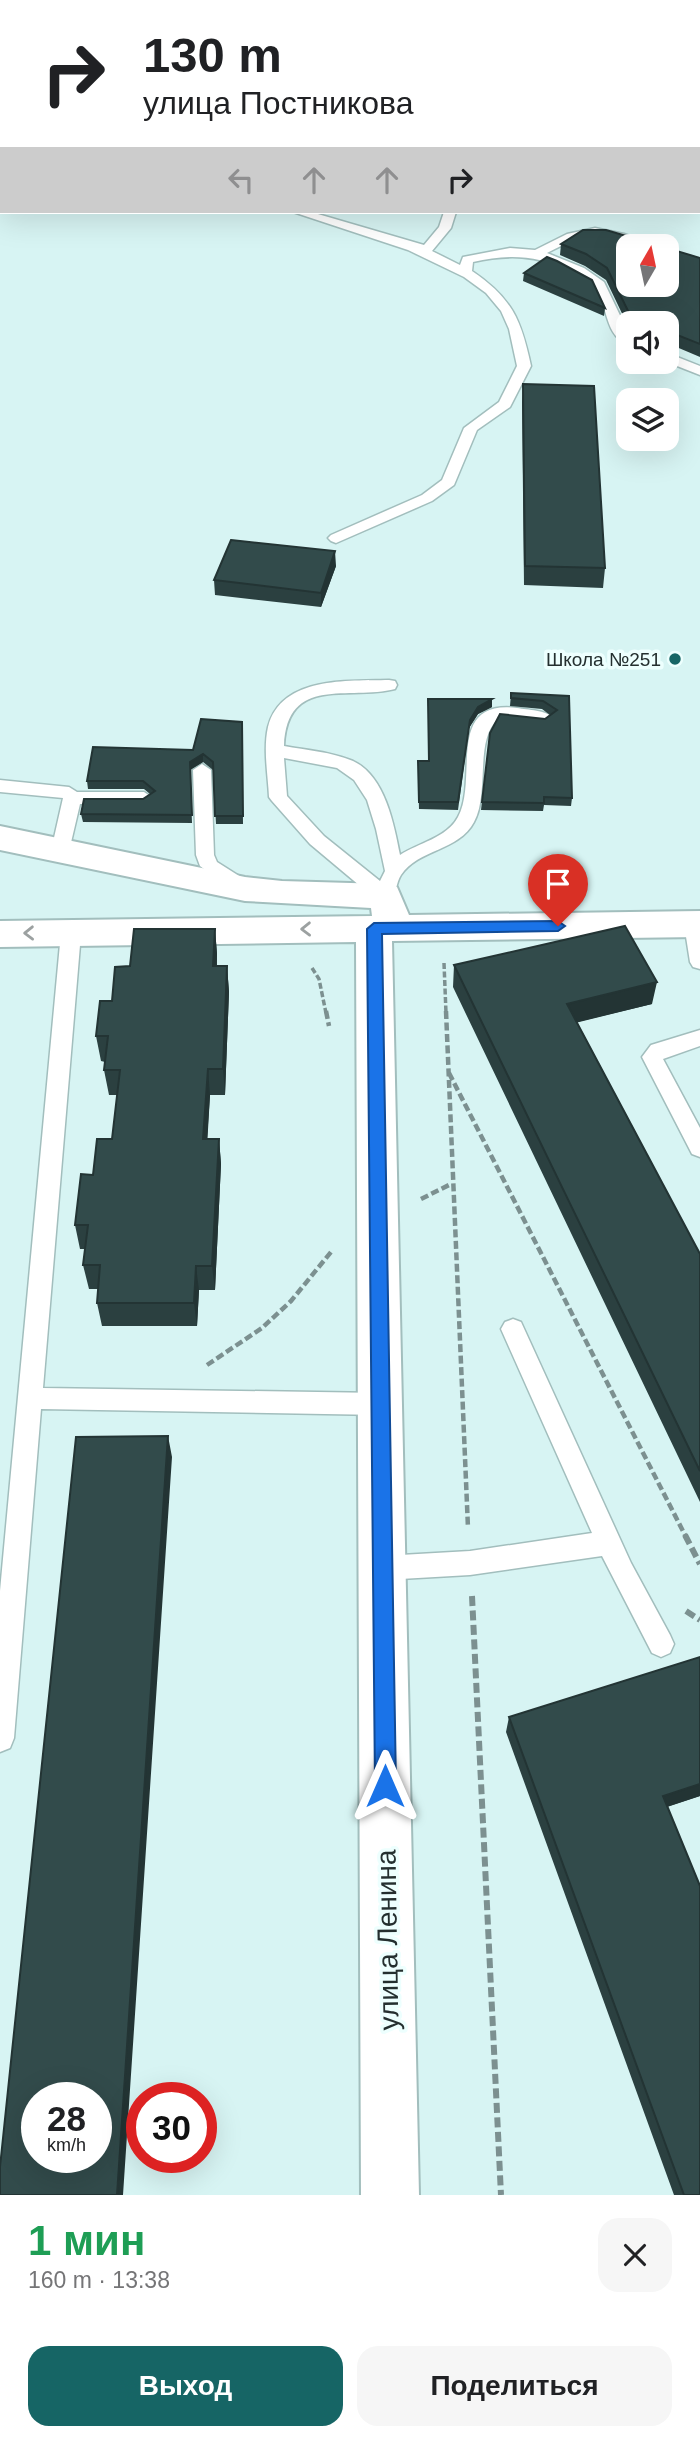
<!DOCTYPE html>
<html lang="ru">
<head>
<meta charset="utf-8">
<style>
  :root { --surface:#fff; --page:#f6f6f6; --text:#202124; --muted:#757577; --accent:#166565 }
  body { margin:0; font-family:Helvetica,sans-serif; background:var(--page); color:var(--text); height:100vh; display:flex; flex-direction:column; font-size:26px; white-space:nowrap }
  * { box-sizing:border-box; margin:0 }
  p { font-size:23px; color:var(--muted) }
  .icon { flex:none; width:38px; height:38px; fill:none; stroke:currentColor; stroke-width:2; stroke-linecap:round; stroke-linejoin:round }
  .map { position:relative; height:2195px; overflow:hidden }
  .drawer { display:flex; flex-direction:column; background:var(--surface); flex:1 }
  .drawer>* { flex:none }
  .hud { position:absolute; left:0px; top:0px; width:700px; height:214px; box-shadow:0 7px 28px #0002; background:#fff; color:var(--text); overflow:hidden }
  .needle { width:46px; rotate:9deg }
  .tools { position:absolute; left:616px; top:234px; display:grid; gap:14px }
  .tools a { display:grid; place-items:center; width:63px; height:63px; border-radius:14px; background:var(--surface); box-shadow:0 7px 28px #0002; font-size:35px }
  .speed { position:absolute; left:21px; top:2082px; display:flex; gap:14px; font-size:35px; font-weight:700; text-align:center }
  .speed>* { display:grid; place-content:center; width:91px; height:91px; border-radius:50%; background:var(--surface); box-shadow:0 7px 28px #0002; line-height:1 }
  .speed small { font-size:18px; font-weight:400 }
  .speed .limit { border:10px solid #d22; background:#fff; color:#111 }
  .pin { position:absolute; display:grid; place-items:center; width:60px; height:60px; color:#fff; margin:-72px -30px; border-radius:50% 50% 50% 0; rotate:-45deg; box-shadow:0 0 7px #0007 }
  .pin .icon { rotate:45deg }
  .me { position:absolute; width:77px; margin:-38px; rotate:0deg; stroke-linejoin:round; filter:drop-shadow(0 0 5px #0008) }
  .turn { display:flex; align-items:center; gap:24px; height:147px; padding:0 28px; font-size:32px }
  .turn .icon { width:91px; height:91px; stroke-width:2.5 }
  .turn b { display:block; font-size:49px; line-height:60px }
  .lanes { display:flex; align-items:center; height:66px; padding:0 28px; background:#0003; justify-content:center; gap:35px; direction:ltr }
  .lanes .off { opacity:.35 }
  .round { display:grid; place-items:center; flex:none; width:74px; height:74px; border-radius:21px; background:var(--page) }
  .headline { display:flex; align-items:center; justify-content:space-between; height:119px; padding:0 28px }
  h1 { font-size:42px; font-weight:700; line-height:52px; color:#1e9e55 }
  .action { display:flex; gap:14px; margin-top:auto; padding:14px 28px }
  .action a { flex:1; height:80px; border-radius:21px; background:var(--accent); color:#fff; font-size:28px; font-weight:700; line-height:80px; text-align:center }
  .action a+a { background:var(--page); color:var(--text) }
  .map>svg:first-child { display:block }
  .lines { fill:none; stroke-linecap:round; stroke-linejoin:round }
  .stream { fill:#78cecd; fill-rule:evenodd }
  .service-casing { stroke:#a2bebd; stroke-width:3 }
  .minor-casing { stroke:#a2bebd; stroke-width:4 }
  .path-far3 { stroke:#7c9090; stroke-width:2.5; stroke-dasharray:3.5 2; stroke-linecap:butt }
  .path-far2 { stroke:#7c9090; stroke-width:3.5; stroke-dasharray:6 2.5; stroke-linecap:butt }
  .path-far1 { stroke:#7c9090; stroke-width:4.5; stroke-dasharray:8 3.5; stroke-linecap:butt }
  .path { stroke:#7c9090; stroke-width:6; stroke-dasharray:10 4.5; stroke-linecap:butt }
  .service { fill:#fff; fill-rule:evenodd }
  .minor { fill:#fff; fill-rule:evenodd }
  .wall { fill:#2b4040 }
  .shaded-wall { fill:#233434 }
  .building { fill:#324b4b; stroke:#233434; stroke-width:2; fill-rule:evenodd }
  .oneway { stroke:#9ca1a1 }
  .route { fill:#1a73e8; stroke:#114b97; stroke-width:2 }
  .poi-dot { fill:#166565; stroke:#edfffe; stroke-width:2.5 }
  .labels { text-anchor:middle; stroke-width:7; stroke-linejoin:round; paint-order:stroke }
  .far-poi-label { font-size:19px; fill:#242f2f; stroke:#edfffe; text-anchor:end }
  .near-street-label { font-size:28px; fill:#242f2f; stroke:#edfffe }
</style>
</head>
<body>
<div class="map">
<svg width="700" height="2195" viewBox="0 0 700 2195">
  <rect width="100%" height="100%" fill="#d7f4f3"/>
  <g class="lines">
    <path class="stream" d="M 126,0 L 125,2 L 118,2 L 119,0 Z
      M 0,49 L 2,49 L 0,54 Z"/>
    <g class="service-casing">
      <path id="service" d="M 491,0 L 504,0 L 505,2 L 492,2 Z
        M 698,97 L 700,97 L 700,104 L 698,104 Z
        M 0,127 L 2,127 L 2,133 L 0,133 Z
        M 700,191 L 700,200 L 698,201 L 698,192 Z
        M 293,212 L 311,212 L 424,245 L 439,227 L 444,212 L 456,212 L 451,228 L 432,251 L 460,265 L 463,257 L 510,248 L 535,250 L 567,234 L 595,228 L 624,234 L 661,247 C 607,247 604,222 547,253 L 584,268 L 604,282 L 628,332 L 628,344 C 605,337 608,306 596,289 C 590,280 578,275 569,271 C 537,255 508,254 473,262 L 472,271 C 513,299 521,320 531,366 L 510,407 L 477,430 L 454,485 L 432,501 L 336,543 L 331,541 L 328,538 L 331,535 L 422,495 L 442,480 L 464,428 L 499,402 L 517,366 L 509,329 L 501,311 L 486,293 L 464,277 L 408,250 Z
        M 667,353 L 700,366 L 700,375 L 667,362 Z
        M 389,680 L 395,681 L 397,685 L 395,689 C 349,701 287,674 284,746 C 306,750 332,752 353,761 C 385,776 394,824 400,855 C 418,843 447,838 458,817 C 479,779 444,699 517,708 C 528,710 546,710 553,718 L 544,724 L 498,719 C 474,740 490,793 474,822 C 459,851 418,849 401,875 C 396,883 396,893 392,901 L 378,901 L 310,844 L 272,801 L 269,797 C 268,775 263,749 268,727 C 281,676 348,681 389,680 ZM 284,758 L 337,768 L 354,780 L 367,800 L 376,829 L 385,871 L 380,881 L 324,836 L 287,796 Z
        M 202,764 L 211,770 L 214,855 L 217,862 L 247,881 L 249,886 L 247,891 L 233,891 L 200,866 L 196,855 L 193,770 Z
        M 0,780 L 69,787 L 77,792 L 144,792 L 153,798 L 144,804 L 80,804 L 69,851 L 67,856 L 53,856 L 51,851 L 63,798 L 0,792 Z
        M 694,917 L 700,919 L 700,969 L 693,967 L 690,962 L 684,924 L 687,919 Z
        M 71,926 L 78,928 L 81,933 L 43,1388 L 381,1393 L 389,1396 L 393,1404 L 389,1412 L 381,1415 L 41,1409 L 14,1738 L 10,1748 L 0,1752 L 0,1591 L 61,933 L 64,928 Z
        M 700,1030 L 700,1046 L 663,1059 L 700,1128 L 700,1157 L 692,1154 L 642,1057 L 651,1045 Z
        M 513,1319 L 521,1322 L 631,1563 L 670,1635 L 674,1644 L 670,1653 L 661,1657 L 652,1653 L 602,1556 L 470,1575 L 383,1580 L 374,1577 L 370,1568 L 374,1559 L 383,1556 L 470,1551 L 592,1533 L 501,1329 L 505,1322 Z"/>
    </g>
    <g class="minor-casing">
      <path id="minor" d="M 0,826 L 245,877 L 282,881 L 385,884 L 397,887 L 409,915 L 700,911 L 700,937 L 392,941 L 419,2195 L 361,2195 L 356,942 L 0,947 L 0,921 L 372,916 L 371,908 L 245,901 L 0,850 Z"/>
    </g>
    <path class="path-far3" d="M 329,2 L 332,0"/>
    <path class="path-far2" d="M 444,963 L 446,1013
      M 312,968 L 319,979 L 326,1013"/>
    <path class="path-far1" d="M 326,1011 L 329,1026
      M 446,1011 L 468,1528
      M 449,1073 L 686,1537
      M 421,1199 L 451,1184
      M 207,1365 L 262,1328 L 291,1301 L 331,1252"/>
    <path class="path" d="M 685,1535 L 700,1564
      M 472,1596 L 501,2195
      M 686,1611 L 700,1620"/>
    <use href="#service" class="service"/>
    <use href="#minor" class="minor"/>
  </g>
  <path class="wall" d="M 521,0 L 700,0 L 700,48 L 698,47 L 698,2 L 520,2 Z
    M 561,244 L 700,258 L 700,357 L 667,343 L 667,324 L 628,324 L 628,326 L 606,280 L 585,266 L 560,255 Z
    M 524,273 L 605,308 L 604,316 L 523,281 Z
    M 523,384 L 605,568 L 603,588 L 524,585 L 522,402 Z
    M 336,566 L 321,607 L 215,595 L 214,580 Z
    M 511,693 L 569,696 L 572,798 L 571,806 L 544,805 L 543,811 L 481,810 L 490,733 L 545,719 L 550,715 L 542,709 L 510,706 Z
    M 428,699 L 492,707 L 478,714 L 469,728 L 458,810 L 419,809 L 418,761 L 429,761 Z
    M 242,722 L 243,824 L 216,824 L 213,770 L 203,762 L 190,770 L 192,823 L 83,822 L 81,814 L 143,799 L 150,794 L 144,789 L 88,789 L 87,781 L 193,750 Z
    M 215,929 L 217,954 L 217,966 L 227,966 L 229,992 L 225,1095 L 210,1095 L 207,1139 L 219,1139 L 221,1164 L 215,1290 L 199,1290 L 197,1326 L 102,1326 L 97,1303 L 98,1289 L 89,1289 L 83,1265 L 85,1249 L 80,1249 L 75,1225 L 93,1175 L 112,1139 L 117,1095 L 109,1095 L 104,1070 L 105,1062 L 101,1061 L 96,1036 L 112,1001 L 130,966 Z
    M 454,965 L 652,1004 L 577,1022 L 700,1254 L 700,1502 L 453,987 Z
    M 700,1657 L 700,1796 L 667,1807 L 700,2195 L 674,2195 L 506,1732 L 509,1717 Z"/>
  <path class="shaded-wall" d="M 335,551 L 336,566 L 321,607 L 321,593 Z
    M 492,699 L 492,707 L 478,714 L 469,728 L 458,810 L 470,720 L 478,707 Z
    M 203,754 L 203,762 L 190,770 L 192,823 L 190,762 Z
    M 215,929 L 217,954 L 215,992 L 213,966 Z
    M 227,966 L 229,992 L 225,1095 L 223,1069 Z
    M 657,982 L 652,1004 L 563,1026 L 567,1004 Z
    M 208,1069 L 210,1095 L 206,1164 L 203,1139 Z
    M 219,1139 L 221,1164 L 215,1290 L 212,1266 Z
    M 196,1266 L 199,1290 L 197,1326 L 194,1303 Z
    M 168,1436 L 172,1457 L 123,2195 L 117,2195 Z
    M 700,1784 L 700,1796 L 657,1810 L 663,1796 Z"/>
  <path class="building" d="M 547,0 L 700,0 L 700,8 L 698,8 L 700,32 L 698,31 L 698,2 L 551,2 Z
    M 583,230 L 606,230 L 664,247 L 628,247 L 628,285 L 667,285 L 667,248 L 700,258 L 700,344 L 667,331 L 667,324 L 649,324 L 631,317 L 607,268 L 586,254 L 561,244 Z
    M 547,257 L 557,261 L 592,280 L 605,308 L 524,273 Z
    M 523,384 L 594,386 L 605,568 L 525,566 Z
    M 231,540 L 335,551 L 321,593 L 214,580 Z
    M 511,693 L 569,696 L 572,798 L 544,797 L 544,803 L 482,802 L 490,733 L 500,714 L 545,719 L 557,710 L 543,701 L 511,698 Z
    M 428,699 L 492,699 L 478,707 L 470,720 L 458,802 L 419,802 L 418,761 L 429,761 Z
    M 201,719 L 242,722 L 243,816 L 215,816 L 213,762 L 203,754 L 190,762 L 192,815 L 81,814 L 84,799 L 143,799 L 155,791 L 143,781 L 87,781 L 93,747 L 193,750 Z
    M 625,926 L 657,982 L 567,1004 L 700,1254 L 700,1471 L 454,965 Z
    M 134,929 L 215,929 L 213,966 L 227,966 L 223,1069 L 208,1069 L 203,1139 L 219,1139 L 212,1266 L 196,1266 L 194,1303 L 97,1303 L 100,1265 L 83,1265 L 88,1225 L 75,1225 L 81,1174 L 93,1175 L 97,1139 L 112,1139 L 120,1070 L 104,1070 L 108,1036 L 96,1036 L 100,1001 L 112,1001 L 115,967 L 130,966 Z
    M 168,1436 L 117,2195 L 0,2195 L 0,2167 L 76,1437 ZM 37,2098 L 96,2098 L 96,2158 L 37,2158 Z
    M 700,1657 L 700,1784 L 663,1796 L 700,1886 L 700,2195 L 684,2195 L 509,1717 Z"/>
  <defs><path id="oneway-chevron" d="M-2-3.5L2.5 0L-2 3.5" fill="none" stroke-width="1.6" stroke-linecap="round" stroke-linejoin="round" transform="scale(1.75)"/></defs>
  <g class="oneway">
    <use href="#oneway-chevron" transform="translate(306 929) rotate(179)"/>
    <use href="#oneway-chevron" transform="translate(29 933) rotate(179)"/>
  </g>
  <path class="route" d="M 558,921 L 565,926 L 558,931 L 382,934 L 396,1786 L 393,1794 L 385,1797 L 378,1794 L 375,1786 L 367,929 L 374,923 Z"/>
  <circle class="poi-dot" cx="675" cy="659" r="7"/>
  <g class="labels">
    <g class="far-poi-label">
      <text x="661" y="666">Школа №251</text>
    </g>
    <g class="near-street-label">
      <text transform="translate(387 1940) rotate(-91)" y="10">улица Ленина</text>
    </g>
  </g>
</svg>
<div class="tools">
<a><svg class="needle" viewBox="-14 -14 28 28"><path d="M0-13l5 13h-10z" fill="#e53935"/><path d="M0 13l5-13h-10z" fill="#757577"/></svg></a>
<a><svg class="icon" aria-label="sound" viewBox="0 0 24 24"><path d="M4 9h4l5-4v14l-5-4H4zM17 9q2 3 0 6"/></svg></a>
<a><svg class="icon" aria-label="layers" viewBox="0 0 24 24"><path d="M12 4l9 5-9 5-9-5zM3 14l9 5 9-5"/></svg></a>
</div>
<div class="speed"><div>28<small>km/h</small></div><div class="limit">30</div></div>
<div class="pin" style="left:558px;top:926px;background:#d93025"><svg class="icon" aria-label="arrive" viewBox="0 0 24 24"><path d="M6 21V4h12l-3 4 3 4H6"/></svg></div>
<svg class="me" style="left:385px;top:1786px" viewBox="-20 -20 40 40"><path d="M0-17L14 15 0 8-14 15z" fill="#1a73e8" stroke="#fff" stroke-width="4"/></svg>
<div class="hud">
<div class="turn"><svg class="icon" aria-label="right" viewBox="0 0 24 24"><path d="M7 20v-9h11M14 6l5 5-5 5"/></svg><div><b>130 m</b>улица Постникова</div></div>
<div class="lanes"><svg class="icon off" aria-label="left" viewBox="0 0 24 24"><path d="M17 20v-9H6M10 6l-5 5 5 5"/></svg><svg class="icon off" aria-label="ahead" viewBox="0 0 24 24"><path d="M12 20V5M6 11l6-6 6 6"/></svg><svg class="icon off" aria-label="ahead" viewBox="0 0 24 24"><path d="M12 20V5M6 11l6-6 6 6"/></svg><svg class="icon" aria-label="right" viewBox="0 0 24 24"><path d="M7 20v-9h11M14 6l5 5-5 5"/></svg></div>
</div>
</div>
<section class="drawer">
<div class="headline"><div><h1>1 мин</h1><p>160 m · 13:38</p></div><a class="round"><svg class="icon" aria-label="close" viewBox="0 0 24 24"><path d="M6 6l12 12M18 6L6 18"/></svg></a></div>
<div class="action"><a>Выход</a><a>Поделиться</a></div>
</section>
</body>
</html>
